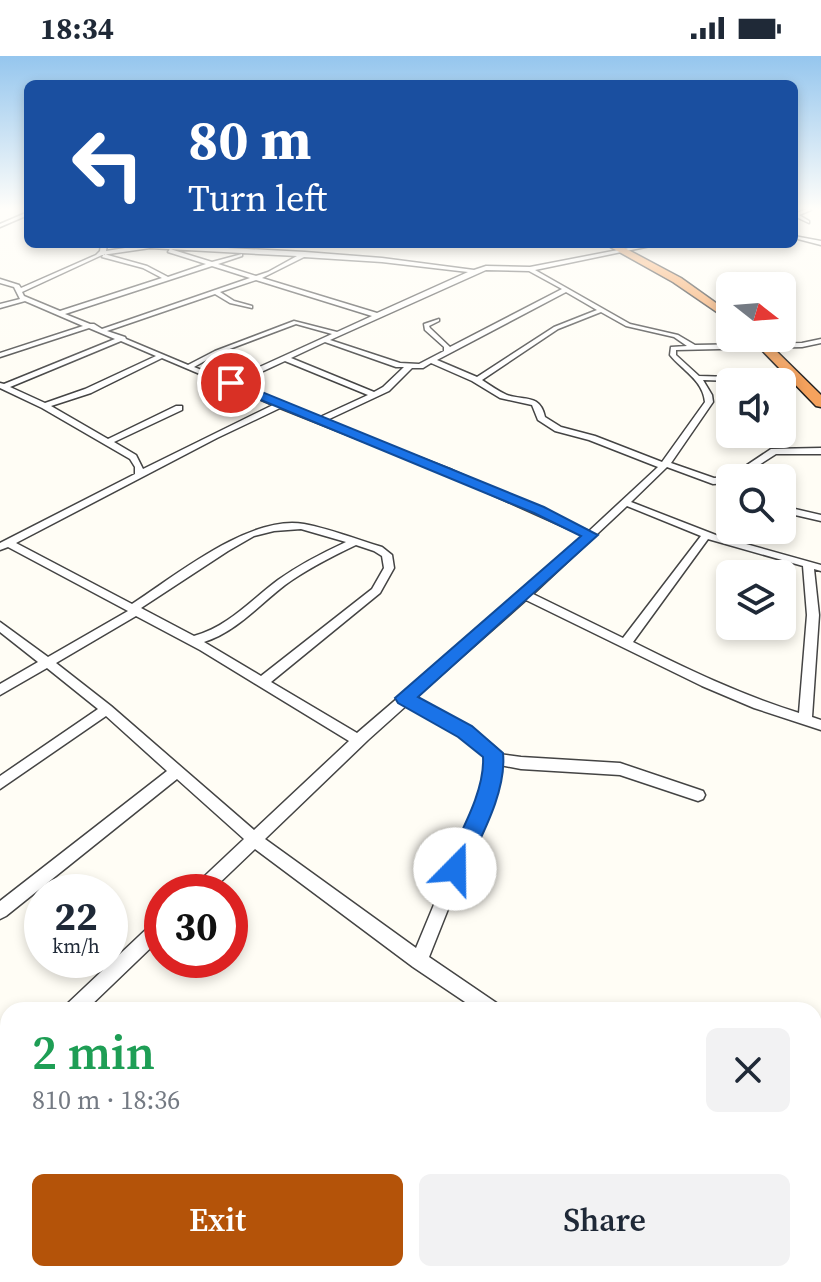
<!DOCTYPE html>
<html lang="en">
<head>
<meta charset="utf-8">
<style>
  :root { --surface:#fff; --page:#f2f2f3; --text:#1f2937; --muted:#747a83; --accent:#b45309 }
  body { margin:0; font-family:"Source Serif 4",serif; background:var(--page); color:var(--text); height:100vh; display:flex; flex-direction:column; font-size:30px; white-space:nowrap }
  * { box-sizing:border-box; margin:0 }
  p { font-size:26px; color:var(--muted) }
  .icon { flex:none; width:44px; height:44px; fill:none; stroke:currentColor; stroke-width:2; stroke-linecap:round; stroke-linejoin:round }
  .map { position:relative; flex:1; overflow:hidden }
  .side { position:absolute; left:0px; top:946px; width:822px; height:280px; display:flex; flex-direction:column; background:var(--surface); border-radius:24px 24px 0 0; box-shadow:0 4px 12px #0003 }
  .side>* { flex:none }
  .top-card { position:absolute; left:24px; top:24px; width:774px; height:168px; border-radius:12px; box-shadow:0 4px 12px #0003; background:#1a4fa0; color:#fff; overflow:hidden }
  .needle { width:52px; rotate:107deg }
  .controls { position:absolute; left:716px; top:216px; display:grid; gap:16px }
  .controls a { display:grid; place-items:center; width:80px; height:80px; border-radius:12px; background:var(--surface); box-shadow:0 4px 12px #0003; font-size:40px }
  .speed { position:absolute; left:24px; top:818px; display:flex; gap:16px; font-size:40px; font-weight:700; text-align:center }
  .speed>* { display:grid; place-content:center; width:104px; height:104px; border-radius:50%; background:var(--surface); box-shadow:0 4px 12px #0003; line-height:1 }
  .speed small { font-size:20px; font-weight:400 }
  .speed .limit { border:12px solid #d22; background:#fff; color:#111 }
  .pin { position:absolute; display:grid; place-items:center; width:68px; height:68px; color:#fff; margin:-34px; border:4px solid #fff; border-radius:50%; box-shadow:0 2px 8px #0007 }
  .me { position:absolute; width:88px; margin:-44px; rotate:22deg; stroke-linejoin:round; filter:drop-shadow(0 0 6px #0008) }
  .turn { display:flex; align-items:center; gap:28px; height:168px; padding:0 32px; font-size:36px }
  .turn .icon { width:104px; height:104px; stroke-width:2.5 }
  .turn b { display:block; font-size:56px; line-height:68px }
  .round { display:grid; place-items:center; flex:none; width:84px; height:84px; border-radius:12px; background:var(--page) }
  .summary { display:flex; align-items:center; justify-content:space-between; height:136px; padding:0 32px }
  h1 { font-size:48px; font-weight:600; line-height:60px; color:#1e9e55 }
  .cta { display:flex; gap:16px; margin-top:auto; padding:16px 32px }
  .cta a { flex:1; height:92px; border-radius:12px; background:var(--accent); color:#fff; font-size:32px; font-weight:600; line-height:92px; text-align:center }
  .cta a+a { background:var(--page); color:var(--text) }
  .status { display:flex; justify-content:space-between; align-items:center; height:56px; padding:0 40px; background:var(--surface); direction:ltr }
  .status svg { height:22px; fill:currentColor }
  .map>svg:first-child { display:block }
  .lines { fill:none; stroke-linecap:round; stroke-linejoin:round }
  .stream { stroke:#3f96cf; stroke-width:2 }
  .street-casing { stroke:#444; stroke-width:3 }
  .highway-casing { stroke:#222; stroke-width:3 }
  .street { fill:#fff; fill-rule:evenodd }
  .highway { fill:#f5a25d; fill-rule:evenodd }
  .route { fill:#1a73e8; stroke:#114b97; stroke-width:2 }
</style>
</head>
<body>
<div class="status"><b>18:34</b><svg viewBox="0 0 49 12"><path d="M0 12V9h3v3zM5 12V6h3v6zM10 12V3h3v9zM15 12V0h3v12zM26 1h20v11H26zM47 4h2v5h-2z"/></svg></div>
<div class="map">
<svg width="821" height="1226" viewBox="0 0 821 1226">
  <rect width="100%" height="100%" fill="#fffdf5"/>
  <g class="lines">
    <path class="stream" d="M 794,154 L 801,153"/>
    <g class="street-casing">
      <path id="street" d="M 807,153 L 811,154 L 799,159 L 809,165 L 809,167 L 794,160 L 794,158 Z
        M 28,156 L 28,159 L 0,171 L 0,168 Z
        M 794,180 L 821,185 L 821,189 L 794,182 Z
        M 101,188 L 107,188 L 106,195 L 150,188 L 305,196 L 382,202 L 474,214 L 486,210 L 530,211 L 649,188 L 660,188 L 535,214 L 630,268 L 678,279 L 695,289 L 802,287 L 821,283 L 821,287 L 802,291 L 676,294 L 676,299 L 699,320 L 800,323 L 804,325 L 800,327 L 703,324 L 712,339 L 713,346 L 671,407 L 714,422 L 729,421 L 771,393 L 821,392 L 821,398 L 776,398 L 739,422 L 730,422 L 730,427 L 713,428 L 667,411 L 631,446 L 721,481 L 821,509 L 821,515 L 814,513 L 819,559 L 812,661 L 821,664 L 821,674 L 754,652 L 702,630 L 526,544 L 415,642 L 470,671 L 497,693 L 499,698 L 521,701 L 620,707 L 703,735 L 705,739 L 703,743 L 698,745 L 620,719 L 521,713 L 500,709 L 493,740 L 429,901 L 498,948 L 501,954 L 477,954 L 413,911 L 255,793 L 210,836 L 191,836 L 193,831 L 244,783 L 177,723 L 6,860 L 0,863 L 0,845 L 167,715 L 106,660 L 0,733 L 0,720 L 98,653 L 47,612 L 0,639 L 0,628 L 38,606 L 0,576 L 0,566 L 48,601 L 128,555 L 8,491 L 0,494 L 0,487 L 135,418 L 135,411 L 130,403 L 42,352 L 0,332 L 0,327 L 4,328 L 115,283 L 89,272 L 0,301 L 0,297 L 83,270 L 25,245 L 0,252 L 0,248 L 20,243 L 14,231 L 0,227 L 0,223 L 19,229 L 21,232 L 96,199 L 100,195 ZM 150,192 L 297,200 L 268,216 L 256,220 L 218,208 L 242,200 L 242,198 L 212,206 L 170,193 L 168,196 L 206,208 L 168,221 L 147,210 L 104,198 L 102,201 L 143,212 L 162,222 L 60,255 L 24,240 L 22,236 L 102,199 ZM 304,201 L 382,206 L 468,216 L 377,257 L 262,222 ZM 212,210 L 250,222 L 102,273 L 94,268 L 90,268 L 65,258 ZM 486,214 L 529,215 L 562,233 L 450,291 L 430,272 L 429,270 L 439,265 L 439,263 L 424,268 L 425,274 L 444,291 L 444,295 L 419,308 L 400,307 L 330,284 ZM 256,224 L 372,260 L 337,276 L 294,265 L 215,295 L 188,309 L 126,283 L 125,281 L 107,275 L 215,238 L 230,247 L 252,252 L 252,250 L 234,245 L 220,236 ZM 566,236 L 597,254 L 554,271 L 477,321 L 437,304 ZM 601,256 L 626,270 L 674,281 L 687,290 L 671,291 L 670,299 C 682,314 703,324 705,346 L 662,406 L 595,380 L 561,371 L 545,361 C 540,338 525,345 507,339 C 498,335 490,329 482,324 L 558,273 ZM 296,268 L 332,278 L 229,325 L 194,311 L 219,297 ZM 121,285 L 156,300 L 85,333 L 45,347 L 10,331 ZM 325,286 L 396,311 L 404,311 L 383,331 L 374,336 L 291,302 ZM 162,302 L 273,349 L 143,413 L 136,399 L 114,386 L 182,354 L 182,350 L 176,350 L 108,383 L 51,350 L 91,337 ZM 285,305 L 368,339 L 318,362 L 235,328 ZM 431,307 L 472,325 L 500,342 L 532,349 L 538,364 L 555,375 L 589,384 L 658,411 L 589,475 L 452,414 L 325,365 L 389,335 L 412,312 L 423,312 ZM 280,352 L 446,418 L 584,480 L 547,514 L 357,677 L 271,626 L 380,537 L 394,512 L 392,499 L 382,491 C 356,483 330,473 304,468 C 251,458 175,520 132,548 L 16,487 L 217,382 ZM 627,450 L 701,480 L 623,582 L 533,538 ZM 301,473 L 346,486 C 322,497 299,509 278,524 C 251,544 228,571 194,580 L 141,552 L 228,495 L 254,480 L 274,475 ZM 708,483 L 803,510 L 807,559 L 799,657 C 741,639 687,613 633,586 ZM 356,489 L 374,495 L 382,500 L 384,512 L 372,533 L 261,620 L 204,586 C 236,576 259,549 285,529 C 307,513 331,501 356,489 ZM 136,560 L 200,594 L 349,685 L 254,774 L 111,650 L 56,607 ZM 407,649 L 460,679 L 486,700 L 487,711 L 479,740 L 416,892 L 265,783 L 368,684 Z
        M 782,450 L 821,459 L 821,465 L 782,456 Z
        M 162,862 L 162,881 L 86,954 L 64,954 L 67,948 L 156,864 Z
        M 8,1007 L 8,1029 L 0,1033 L 0,1011 Z
        M 0,1042 L 8,1047 L 8,1072 L 0,1067 Z
        M 814,1096 L 821,1098 L 821,1118 L 814,1116 Z
        M 59,1218 L 85,1218 L 81,1226 L 56,1226 Z
        M 140,1218 L 167,1218 L 170,1226 L 144,1226 Z"/>
    </g>
    <g class="highway-casing">
      <path id="highway" d="M 605,188 L 617,188 L 681,222 L 730,257 L 730,265 L 673,226 Z
        M 750,282 L 763,282 L 821,339 L 821,351 L 816,350 Z"/>
    </g>
    <use href="#street" class="street"/>
    <use href="#highway" class="highway"/>
  </g>
  <linearGradient id="sky" x2="0" y2="1"><stop stop-color="#95c6ee"/><stop offset="0.47" stop-color="#fffefa"/><stop offset="1" stop-color="#fffefa" stop-opacity="0"/></linearGradient>
  <rect width="821" height="325" fill="url(#sky)"/>
  <path class="route" d="M 227,325 L 235,325 L 544,451 L 598,479 L 418,641 L 472,670 L 503,697 C 507,737 479,784 463,820 L 455,823 L 447,820 L 444,813 C 458,780 485,737 483,701 L 458,681 L 398,647 L 395,642 L 581,480 L 534,457 L 227,330 Z"/>
</svg>
<div class="controls">
<a><svg class="needle" viewBox="-14 -14 28 28"><path d="M0-13l5 13h-10z" fill="#e53935"/><path d="M0 13l5-13h-10z" fill="#747a83"/></svg></a>
<a><svg class="icon" aria-label="sound" viewBox="0 0 24 24"><path d="M4 9h4l5-4v14l-5-4H4zM17 9q2 3 0 6"/></svg></a>
<a><svg class="icon" aria-label="search" viewBox="0 0 24 24"><circle cx="10" cy="10" r="6"/><path d="M15 15l6 6"/></svg></a>
<a><svg class="icon" aria-label="layers" viewBox="0 0 24 24"><path d="M12 4l9 5-9 5-9-5zM3 14l9 5 9-5"/></svg></a>
</div>
<div class="speed"><div>22<small>km/h</small></div><div class="limit">30</div></div>
<div class="pin" style="left:231px;top:327px;background:#d93025"><svg class="icon" aria-label="arrive" viewBox="0 0 24 24"><path d="M6 21V4h12l-3 4 3 4H6"/></svg></div>
<svg class="me" style="left:455px;top:813px" viewBox="-20 -20 40 40"><circle r="19" fill="#fff"/><path d="M0-13L10 11 0 6-10 11z" fill="#1a73e8"/></svg>
<div class="top-card">
<div class="turn"><svg class="icon" aria-label="left" viewBox="0 0 24 24"><path d="M17 20v-9H6M10 6l-5 5 5 5"/></svg><div><b>80 m</b>Turn left</div></div>
</div>
<section class="side">
<div class="summary"><div><h1>2 min</h1><p>810 m · 18:36</p></div><a class="round"><svg class="icon" aria-label="close" viewBox="0 0 24 24"><path d="M6 6l12 12M18 6L6 18"/></svg></a></div>
<div class="cta"><a>Exit</a><a>Share</a></div>
</section>
</div>
</body>
</html>
